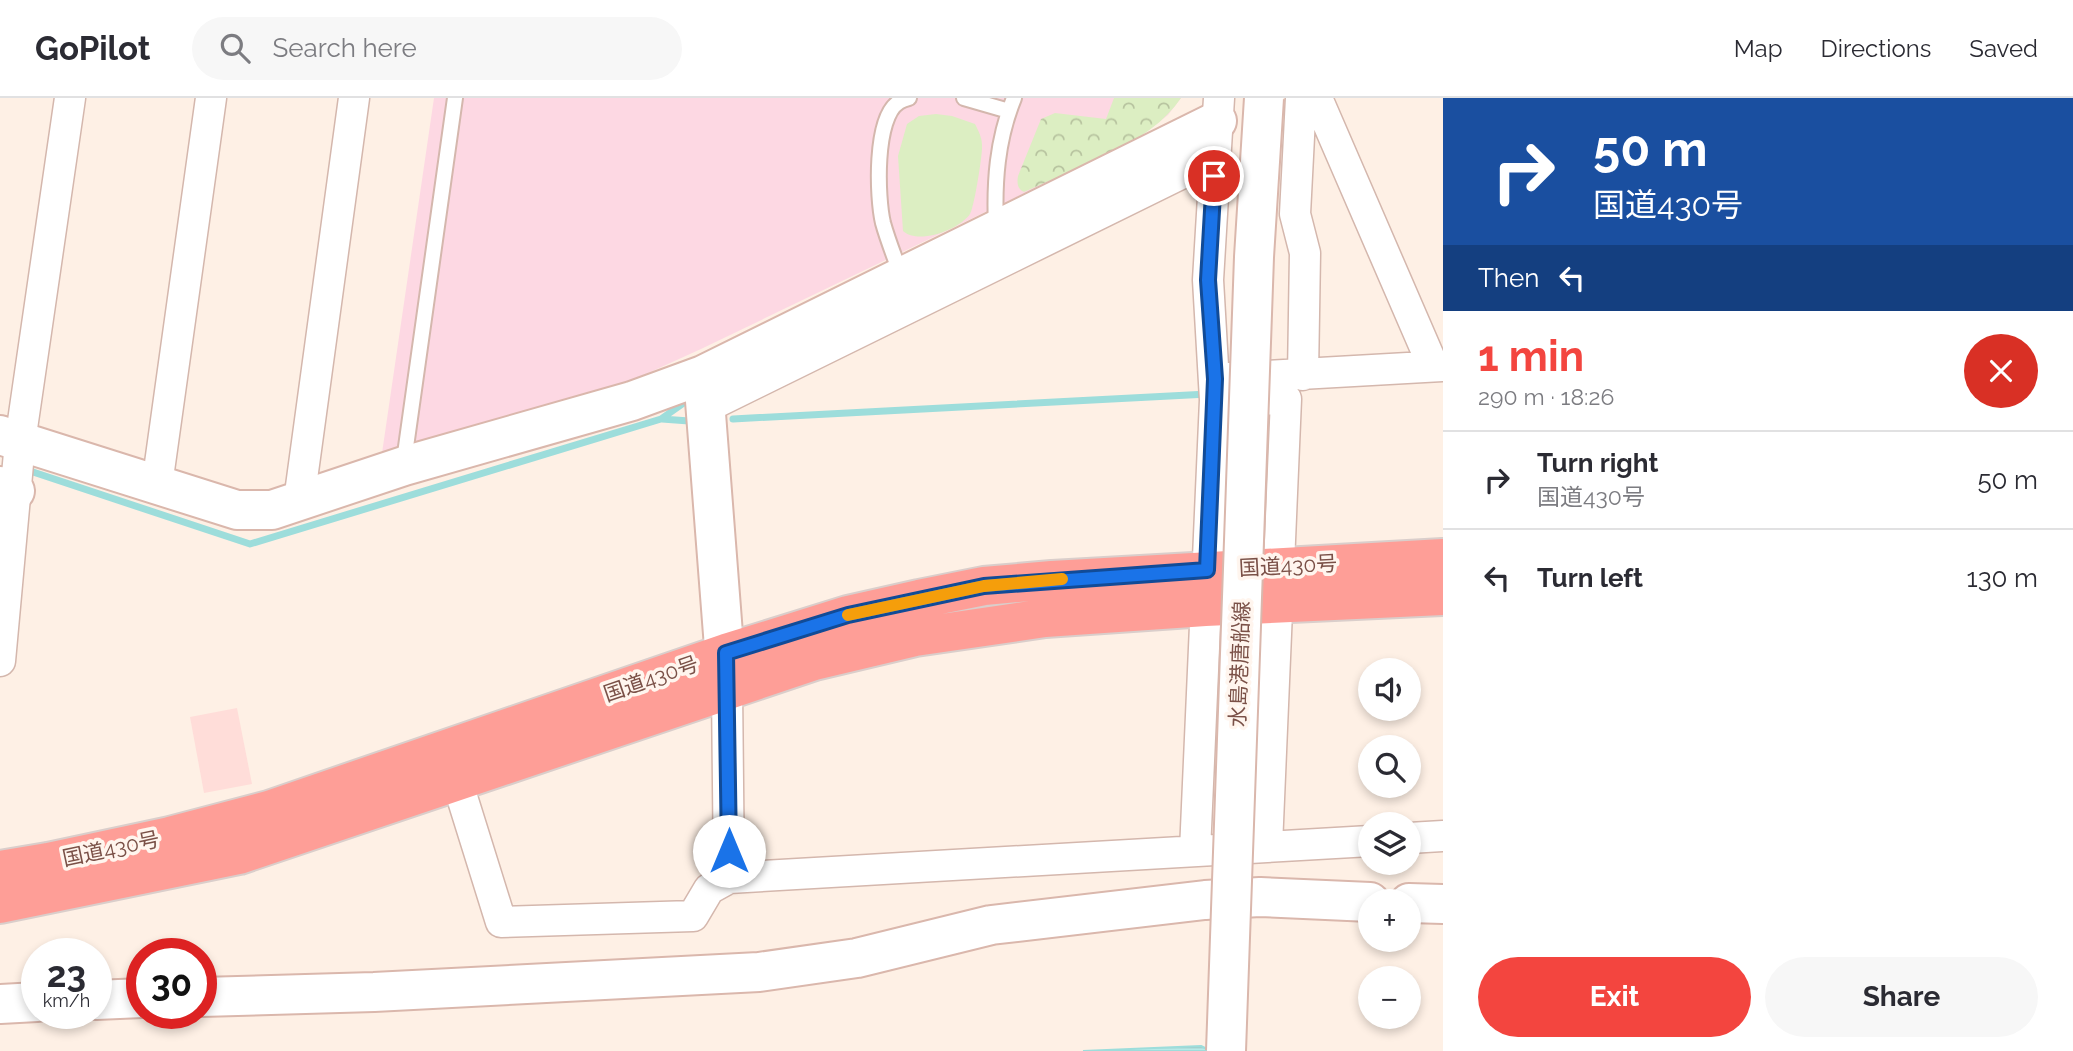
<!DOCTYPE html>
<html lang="en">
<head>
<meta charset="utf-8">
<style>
  :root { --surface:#fff; --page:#f7f7f7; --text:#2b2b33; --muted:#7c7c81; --line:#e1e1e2; --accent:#f3453f }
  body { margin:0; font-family:Raleway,"Noto Sans JP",sans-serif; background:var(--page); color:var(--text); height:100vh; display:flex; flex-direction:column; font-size:26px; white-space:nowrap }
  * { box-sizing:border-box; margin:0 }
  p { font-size:23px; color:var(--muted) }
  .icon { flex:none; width:38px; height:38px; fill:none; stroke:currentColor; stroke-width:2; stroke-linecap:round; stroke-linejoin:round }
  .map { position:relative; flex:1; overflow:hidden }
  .side { display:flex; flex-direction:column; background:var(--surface); width:630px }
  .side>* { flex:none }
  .top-card { background:#1a4fa0; color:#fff; overflow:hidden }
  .controls { position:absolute; left:1358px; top:560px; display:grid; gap:14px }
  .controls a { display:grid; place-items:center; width:63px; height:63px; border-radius:50%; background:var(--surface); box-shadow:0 4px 10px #0003; font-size:35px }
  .speed { position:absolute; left:21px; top:840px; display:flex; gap:14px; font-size:35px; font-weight:700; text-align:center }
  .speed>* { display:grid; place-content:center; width:91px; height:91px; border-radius:50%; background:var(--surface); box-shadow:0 4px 10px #0003; line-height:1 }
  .speed small { font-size:18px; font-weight:400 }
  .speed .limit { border:10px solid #d22; background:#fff; color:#111 }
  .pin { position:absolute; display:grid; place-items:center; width:60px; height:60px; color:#fff; margin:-30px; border:4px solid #fff; border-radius:50%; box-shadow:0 2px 7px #0007 }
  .me { position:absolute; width:77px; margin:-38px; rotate:0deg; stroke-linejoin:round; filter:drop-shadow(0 0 5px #0008) }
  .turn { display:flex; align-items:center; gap:24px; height:147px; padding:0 35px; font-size:32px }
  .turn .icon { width:91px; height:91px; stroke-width:2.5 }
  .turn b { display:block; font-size:49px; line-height:60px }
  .then { display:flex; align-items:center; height:66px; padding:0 35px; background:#0003; gap:14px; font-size:26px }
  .round { display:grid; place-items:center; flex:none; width:74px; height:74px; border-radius:37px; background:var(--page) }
  .overview { display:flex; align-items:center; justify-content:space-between; height:119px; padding:0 35px }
  h1 { font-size:42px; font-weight:700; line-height:52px; color:var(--accent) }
  .button { display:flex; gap:14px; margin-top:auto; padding:14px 35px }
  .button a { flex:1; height:80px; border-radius:42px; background:var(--accent); color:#fff; font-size:28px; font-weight:700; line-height:80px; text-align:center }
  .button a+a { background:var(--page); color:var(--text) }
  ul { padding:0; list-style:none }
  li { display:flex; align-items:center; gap:21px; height:98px; padding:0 35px; border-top:2px solid var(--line) }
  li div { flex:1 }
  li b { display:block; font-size:26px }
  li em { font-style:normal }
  header { display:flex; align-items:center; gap:42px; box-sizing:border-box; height:98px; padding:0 35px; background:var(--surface); border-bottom:2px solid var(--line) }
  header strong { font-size:33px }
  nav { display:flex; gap:38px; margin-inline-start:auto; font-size:24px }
  .search { width:490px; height:63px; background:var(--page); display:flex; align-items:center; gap:18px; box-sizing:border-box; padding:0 24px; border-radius:38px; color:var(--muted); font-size:26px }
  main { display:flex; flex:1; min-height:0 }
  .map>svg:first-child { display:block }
  .commercial { fill:#ffddd9 }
  .medical { fill:#fdd8e3 }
  .forest { fill:url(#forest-crowns) }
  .garden { fill:#dceec2 }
  .water { fill:url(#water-rules); stroke:#9ddddb; stroke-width:2 }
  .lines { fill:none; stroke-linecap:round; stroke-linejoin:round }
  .stream { stroke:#9ddddb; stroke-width:7 }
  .lane-casing { stroke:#d4b7ad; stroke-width:18 }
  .street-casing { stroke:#d4b7ad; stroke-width:33 }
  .secondary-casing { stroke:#dab7ac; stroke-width:42 }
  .highway-casing { stroke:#dacecb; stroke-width:42 }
  .lane { stroke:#fff; stroke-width:14 }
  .street { stroke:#fff; stroke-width:30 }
  .secondary { stroke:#fff; stroke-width:38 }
  .highway { stroke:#fe9e97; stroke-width:38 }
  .secondary-bridge-casing { stroke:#dab7ac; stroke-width:42; stroke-linecap:butt }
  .secondary-bridge { stroke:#fff; stroke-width:38 }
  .route-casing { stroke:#114b97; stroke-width:18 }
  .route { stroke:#1a73e8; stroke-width:12 }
  .slow { stroke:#f59e0b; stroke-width:12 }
  .labels { text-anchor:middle; stroke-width:7; stroke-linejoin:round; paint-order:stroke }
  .street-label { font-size:21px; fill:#7a5047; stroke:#fff5ee }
</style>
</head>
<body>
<header>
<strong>GoPilot</strong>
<div class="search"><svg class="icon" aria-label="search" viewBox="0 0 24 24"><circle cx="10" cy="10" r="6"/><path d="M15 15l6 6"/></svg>Search here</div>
<nav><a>Map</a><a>Directions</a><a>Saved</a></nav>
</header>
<main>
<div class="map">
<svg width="1443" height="953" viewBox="0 0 1443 953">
  <defs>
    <pattern id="forest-crowns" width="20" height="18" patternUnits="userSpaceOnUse" patternTransform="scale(1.75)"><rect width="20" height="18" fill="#dceec2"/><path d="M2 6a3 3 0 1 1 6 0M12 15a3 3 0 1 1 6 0" fill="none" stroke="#b7c39f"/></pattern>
    <pattern id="water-rules" width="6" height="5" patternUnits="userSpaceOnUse" patternTransform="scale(1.75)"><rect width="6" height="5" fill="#b7eae8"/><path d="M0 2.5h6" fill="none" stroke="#a1cac8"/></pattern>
  </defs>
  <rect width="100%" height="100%" fill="#fef0e5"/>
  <path class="commercial" d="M 237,610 L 252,686 L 204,695 L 190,619 Z"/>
  <path class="medical" d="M 434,0 L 1181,0 L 1168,17 L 1137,41 L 701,251 L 635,281 L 426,345 L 381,362 Z"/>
  <path class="forest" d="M 1114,0 L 1181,0 C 1150,47 1074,71 1024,94 C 1017,91 1017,84 1018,78 L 1041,21 L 1055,15 L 1106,21 Z"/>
  <path class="garden" d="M 936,16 L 952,18 L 975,26 C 978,32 982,39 982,47 C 983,55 974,110 970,116 C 959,132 918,147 903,133 L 898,58 L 907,26 L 919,18 Z"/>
  <path class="water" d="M 1201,948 L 1211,953 L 1083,953 Z"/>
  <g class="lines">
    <path class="stream" d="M 662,321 L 689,323
      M 733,321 L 1208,296
      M 24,371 L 250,446 L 661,321 L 688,302"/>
    <g class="lane-casing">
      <path id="lane" d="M 964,0 L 1009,13
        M 996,129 C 994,84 997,42 1014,0
        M 901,177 C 895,160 888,143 883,125 C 877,100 874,19 899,4 C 902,2 905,1 909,0
        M 404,363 L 455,0"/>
    </g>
    <g class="street-casing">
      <path id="street" d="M 1301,0 L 1295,116 L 1305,155 L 1303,277
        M 1320,7 L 1433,268
        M 1229,280 L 1443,268
        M 1229,302 L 1286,301 L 1267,748
        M 705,310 L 1215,59
        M 157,387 L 211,0
        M 299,403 L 354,0
        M 0,563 L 20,344 L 70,0
        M 727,591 L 729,780
        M 457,683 L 501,824 L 693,818 L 709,791 L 729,780 L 1370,743
        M 1409,740 L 1443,738
        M 1195,753 L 1215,302 L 1208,182 L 1219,0"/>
    </g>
    <g class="secondary-casing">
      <path id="secondary" d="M 703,277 L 727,588
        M 0,337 L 237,412 L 272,412 L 404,368 L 632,303 L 703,277 L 1217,23
        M 0,388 L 15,393
        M 1409,805 L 1443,806
        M 201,899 L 374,894 L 759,874 L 857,860 L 991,827 L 1205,802 L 1260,799 L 1370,804
        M 96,902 L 142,900
        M 0,906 L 37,904"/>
    </g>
    <g class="highway-casing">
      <path id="highway" d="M 0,772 L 48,764 L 170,738 L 269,712 L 726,555 L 848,517 L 919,501 L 984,488 L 1052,482 L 1443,460
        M 0,806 L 239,757 L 814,563 L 915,539 L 1045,520 L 1205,509 L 1443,498"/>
    </g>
    <use href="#lane" class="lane"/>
    <use href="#street" class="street"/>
    <use href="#secondary" class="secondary"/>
    <use href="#highway" class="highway"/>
    <g class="secondary-bridge-casing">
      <path id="secondary-bridge" d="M 1226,953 L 1254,159 L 1264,0"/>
    </g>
    <use href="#secondary-bridge" class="secondary-bridge"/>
  </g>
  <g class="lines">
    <g class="route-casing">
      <path id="route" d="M 729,753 L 726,555 L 848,517 L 984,488 L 1207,472 L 1215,281 L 1208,182 L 1214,78"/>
    </g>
    <use href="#route" class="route"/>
    <path class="slow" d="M 848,517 L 984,488 L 1062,481"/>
  </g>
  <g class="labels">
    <g class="street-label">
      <text transform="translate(1288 468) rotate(-3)" y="7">国道430号</text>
      <text transform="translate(1240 566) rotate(-88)" y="7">水島港唐船線</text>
      <text transform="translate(651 581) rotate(-19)" y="7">国道430号</text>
      <text transform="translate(111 751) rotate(-12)" y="7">国道430号</text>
    </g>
  </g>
</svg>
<div class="controls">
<a><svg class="icon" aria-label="sound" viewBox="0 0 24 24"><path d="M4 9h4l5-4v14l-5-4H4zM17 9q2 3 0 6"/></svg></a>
<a><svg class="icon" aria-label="search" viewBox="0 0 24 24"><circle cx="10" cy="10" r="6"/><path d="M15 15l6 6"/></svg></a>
<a><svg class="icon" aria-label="layers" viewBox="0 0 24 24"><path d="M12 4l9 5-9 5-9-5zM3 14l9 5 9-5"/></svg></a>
<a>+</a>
<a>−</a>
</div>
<div class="speed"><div>23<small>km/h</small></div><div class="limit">30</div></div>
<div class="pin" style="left:1214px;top:78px;background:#d93025"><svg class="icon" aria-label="arrive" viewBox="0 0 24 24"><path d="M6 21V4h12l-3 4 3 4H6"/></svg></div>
<svg class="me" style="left:729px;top:753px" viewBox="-20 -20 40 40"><circle r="19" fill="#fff"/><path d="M0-13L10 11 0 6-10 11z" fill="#1a73e8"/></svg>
</div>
<section class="side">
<div class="top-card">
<div class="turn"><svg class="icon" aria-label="right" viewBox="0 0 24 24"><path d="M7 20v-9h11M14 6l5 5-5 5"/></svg><div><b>50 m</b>国道430号</div></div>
<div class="then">Then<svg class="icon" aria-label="left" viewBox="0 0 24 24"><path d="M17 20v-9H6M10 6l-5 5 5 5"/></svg></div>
</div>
<div class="overview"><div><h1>1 min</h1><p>290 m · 18:26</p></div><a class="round" style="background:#d93025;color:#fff"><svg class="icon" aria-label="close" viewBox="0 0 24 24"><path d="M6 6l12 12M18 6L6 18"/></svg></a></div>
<ul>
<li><svg class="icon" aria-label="right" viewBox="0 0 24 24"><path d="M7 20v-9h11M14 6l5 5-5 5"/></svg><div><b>Turn right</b><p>国道430号</p></div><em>50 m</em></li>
<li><svg class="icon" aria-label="left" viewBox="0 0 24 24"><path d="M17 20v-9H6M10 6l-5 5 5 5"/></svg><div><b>Turn left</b></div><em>130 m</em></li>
</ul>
<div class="button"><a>Exit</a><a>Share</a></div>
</section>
</main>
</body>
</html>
